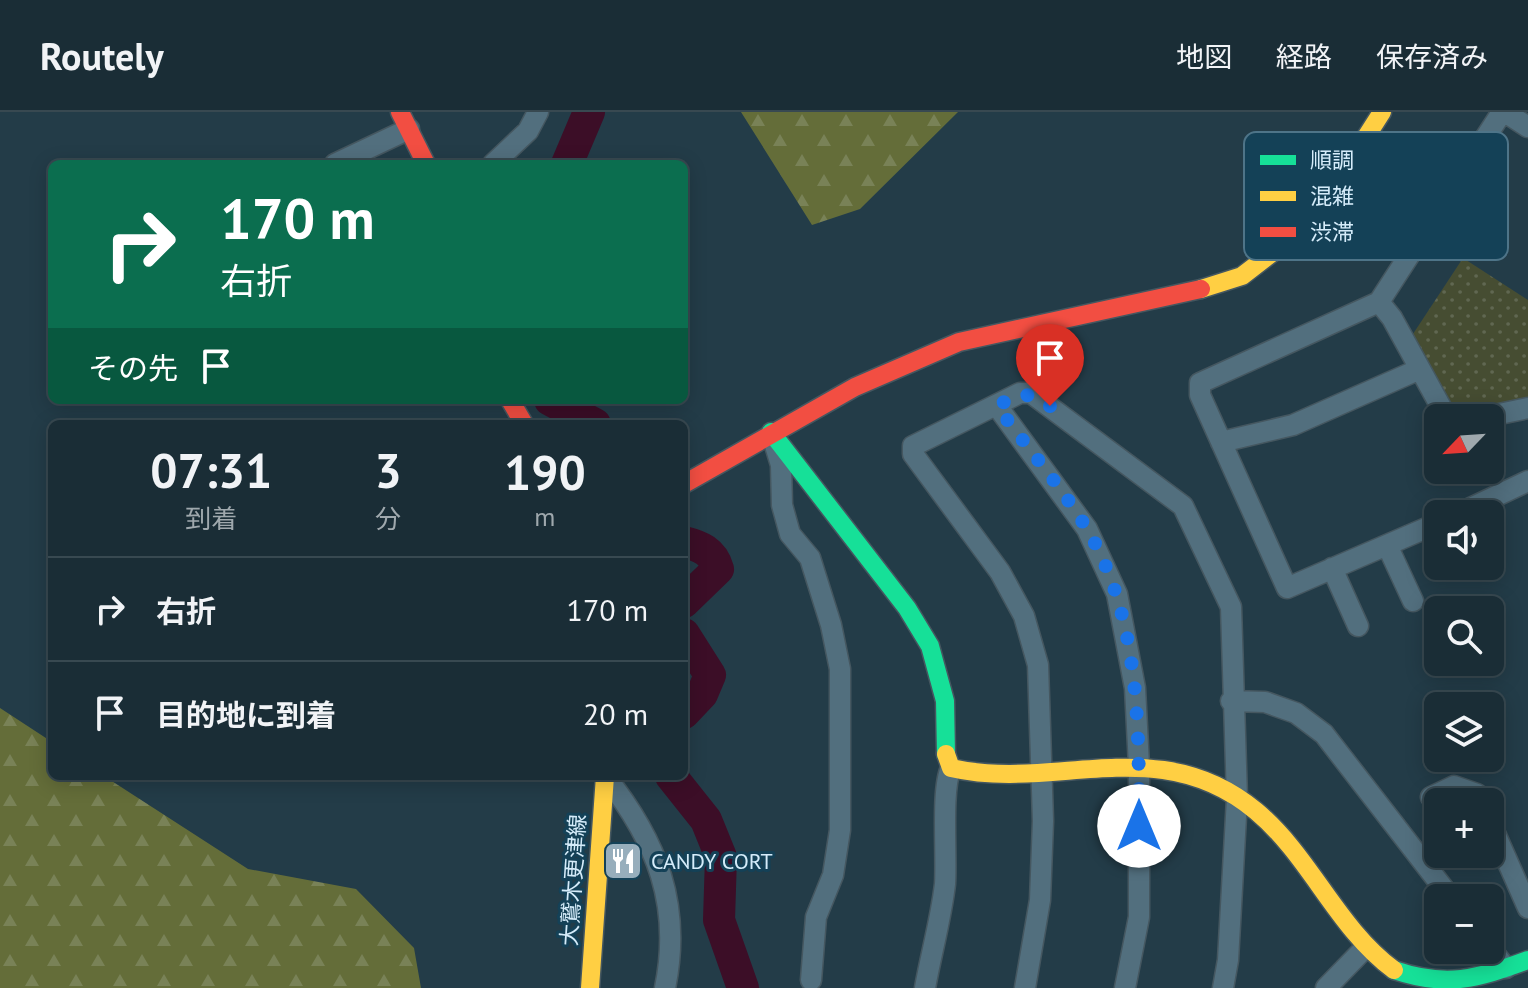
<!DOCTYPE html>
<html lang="ja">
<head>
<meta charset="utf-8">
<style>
  :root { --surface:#1a2d36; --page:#273942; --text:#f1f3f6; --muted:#9fa8ad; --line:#384951 }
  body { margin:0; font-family:"PT Sans","Noto Sans JP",sans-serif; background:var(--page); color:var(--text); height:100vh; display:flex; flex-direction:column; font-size:30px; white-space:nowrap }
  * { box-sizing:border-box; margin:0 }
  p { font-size:26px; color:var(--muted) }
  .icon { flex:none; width:44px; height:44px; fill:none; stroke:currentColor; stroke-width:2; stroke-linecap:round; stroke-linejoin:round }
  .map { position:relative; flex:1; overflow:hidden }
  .drawer { position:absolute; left:48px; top:308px; width:640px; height:360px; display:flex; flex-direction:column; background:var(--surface); border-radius:12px; box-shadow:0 4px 20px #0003,0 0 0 2px var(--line) }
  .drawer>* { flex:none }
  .guide { position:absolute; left:48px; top:48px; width:640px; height:244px; border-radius:12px; box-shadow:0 4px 20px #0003,0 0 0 2px var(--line); background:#0b6e4f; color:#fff; overflow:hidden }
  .needle { width:52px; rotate:245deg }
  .tools { position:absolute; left:1424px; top:292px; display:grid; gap:16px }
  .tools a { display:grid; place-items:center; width:80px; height:80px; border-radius:12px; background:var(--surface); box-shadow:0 4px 20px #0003,0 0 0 2px var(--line); font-size:40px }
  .pin { position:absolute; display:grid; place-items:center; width:68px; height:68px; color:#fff; margin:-82px -34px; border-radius:50% 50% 50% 0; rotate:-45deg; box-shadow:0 0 8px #0007 }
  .pin .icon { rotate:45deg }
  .me { position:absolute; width:88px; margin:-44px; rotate:0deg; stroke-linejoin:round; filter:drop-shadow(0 0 6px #0008) }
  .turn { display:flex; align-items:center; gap:28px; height:168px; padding:0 40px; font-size:36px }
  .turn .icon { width:104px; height:104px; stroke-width:2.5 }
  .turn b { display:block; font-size:56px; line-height:68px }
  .then { display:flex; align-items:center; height:76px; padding:0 40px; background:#0003; gap:16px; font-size:30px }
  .eta { display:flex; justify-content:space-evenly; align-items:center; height:136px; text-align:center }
  .eta b { font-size:48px; font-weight:600; line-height:56px }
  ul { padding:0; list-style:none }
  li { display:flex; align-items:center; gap:24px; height:104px; padding:0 40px; border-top:2px solid var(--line) }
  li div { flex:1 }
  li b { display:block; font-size:30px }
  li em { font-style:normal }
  header { display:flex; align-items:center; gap:48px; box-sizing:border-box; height:112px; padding:0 40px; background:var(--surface); border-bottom:2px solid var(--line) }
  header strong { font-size:38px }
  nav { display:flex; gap:44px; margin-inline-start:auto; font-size:28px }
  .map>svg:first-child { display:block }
  .forest { fill:url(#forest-firs) }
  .park { fill:url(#park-dots) }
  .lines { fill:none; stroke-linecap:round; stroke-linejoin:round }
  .river { stroke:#3c0e27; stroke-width:32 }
  .street-casing { stroke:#455760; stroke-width:23 }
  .fast-casing { stroke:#455760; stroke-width:21 }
  .slow-casing { stroke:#455760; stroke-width:21 }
  .jam-casing { stroke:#455760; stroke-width:21 }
  .street { stroke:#526f7e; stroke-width:20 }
  .fast { stroke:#16e098; stroke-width:18 }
  .slow { stroke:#ffcf43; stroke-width:18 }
  .jam { stroke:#f24e42; stroke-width:18 }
  .route { stroke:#1a73e8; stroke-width:14; stroke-dasharray:0 25.2 }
  .labels { text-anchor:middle; stroke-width:6; stroke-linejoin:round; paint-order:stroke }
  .poi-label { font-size:22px; fill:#d5ecfa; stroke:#144157; text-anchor:start }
  .street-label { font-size:22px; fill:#d5ecfa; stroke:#144157 }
  .key { fill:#144157; stroke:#4e7488; stroke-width:2 }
  .key-label { font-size:22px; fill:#d5ecfa }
</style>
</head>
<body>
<header>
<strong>Routely</strong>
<nav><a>地図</a><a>経路</a><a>保存済み</a></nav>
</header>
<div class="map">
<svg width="1528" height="876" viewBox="0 0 1528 876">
  <defs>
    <pattern id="forest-firs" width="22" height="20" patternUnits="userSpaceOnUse" patternTransform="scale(2)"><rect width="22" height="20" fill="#646d39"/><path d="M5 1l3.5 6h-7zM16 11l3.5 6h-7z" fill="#798257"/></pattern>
    <pattern id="park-dots" width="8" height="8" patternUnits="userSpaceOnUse" patternTransform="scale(2)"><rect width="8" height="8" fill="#464d32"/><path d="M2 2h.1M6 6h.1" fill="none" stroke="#606751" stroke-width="1.8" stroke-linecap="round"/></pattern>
  </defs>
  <rect width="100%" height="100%" fill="#233c48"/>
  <path class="forest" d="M 741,0 L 958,0 L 860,97 L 812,113 Z
    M 0,596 L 52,630 L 52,664 L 104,664 L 248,757 L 356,777 L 414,836 L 421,876 L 0,876 Z"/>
  <path class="park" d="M 1463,146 L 1528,188 L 1528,287 L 1463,302 L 1452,296 L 1411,225 Z"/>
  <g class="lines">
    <path class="river" d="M 567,52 L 589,0
      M 550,288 L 595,312
      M 684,430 C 700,434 713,439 718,457 L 684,490
      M 684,522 L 710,563 L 702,582 L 684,601
      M 671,664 L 706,708 L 721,745 L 719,808 L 743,876"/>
    <g class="street-casing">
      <path id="street" d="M 1505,0 L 1528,15
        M 335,52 L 409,17
        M 493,52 L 528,19 L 538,0
        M 1379,190 L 1392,206 L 1447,306
        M 997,294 L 1087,417 L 1117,482 L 1135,576 L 1139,654 L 1139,805 L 1125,876
        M 1480,306 L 1528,296
        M 774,330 L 781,353 L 782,393 L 790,422 L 810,446 L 831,513 L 840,557 L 840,718 L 833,763 L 816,805 L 811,868
        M 1221,330 L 1293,313 L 1420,257
        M 1458,402 L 1528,369
        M 1438,411 L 1287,476 L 1200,283 L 1200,271 L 1379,190 L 1502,0
        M 1387,433 L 1413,489
        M 1332,456 L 1358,514
        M 1231,589 L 1265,590 L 1296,601 L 1324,622 L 1451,786
        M 605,664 C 657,729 682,793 665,876
        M 1431,685 L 1454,674 L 1477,682 L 1481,690
        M 1490,710 L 1528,796
        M 1490,836 L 1506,856
        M 925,876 C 931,842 941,807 945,772 C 947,743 941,677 951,656
        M 1025,876 L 1040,788 L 1043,709 L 1038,553 L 1024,504 L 1000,460 L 913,342 L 913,334 L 1020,281 L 1031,281 L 1183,394 L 1231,495 L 1237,686 L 1228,848 L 1223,876
        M 1326,876 L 1363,838"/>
    </g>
    <g class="fast-casing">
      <path id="fast" d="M 771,320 L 907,496 L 930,534 L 945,589 L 946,642
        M 1394,858 C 1447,876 1476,867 1528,848"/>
    </g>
    <g class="slow-casing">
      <path id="slow" d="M 1201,177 L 1242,164 L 1311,111 L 1382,0
        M 946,642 L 951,656 C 1055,680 1159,618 1256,699 C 1311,745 1336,815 1394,858
        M 590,876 L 605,664"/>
    </g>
    <g class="jam-casing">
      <path id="jam" d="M 400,0 L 426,52
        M 510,288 L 524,312
        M 684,372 L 855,275 L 959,230 L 1201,177"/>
    </g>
    <use href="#street" class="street"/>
    <use href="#fast" class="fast"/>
    <use href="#slow" class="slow"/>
    <use href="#jam" class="jam"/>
  </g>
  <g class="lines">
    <path class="route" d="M 1050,294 C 1027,278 1020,281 997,294 C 1026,334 1061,374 1087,417 C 1140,506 1139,614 1139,714"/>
  </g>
  <defs>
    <g id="restaurant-square" transform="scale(2)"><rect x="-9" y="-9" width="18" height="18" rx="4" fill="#97aebc" stroke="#144157"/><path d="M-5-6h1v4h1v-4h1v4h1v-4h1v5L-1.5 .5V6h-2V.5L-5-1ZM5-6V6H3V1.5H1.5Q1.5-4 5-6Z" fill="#fff"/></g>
  </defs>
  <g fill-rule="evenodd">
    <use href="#restaurant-square" x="623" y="749"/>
  </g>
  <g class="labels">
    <g class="poi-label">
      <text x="651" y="757">CANDY CORT</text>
    </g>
    <g class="street-label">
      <text transform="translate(573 768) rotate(-86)" y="8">大鷲木更津線</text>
    </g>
  </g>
  <rect x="1244" y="20" width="264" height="128" rx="12" class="key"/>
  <rect x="1260" y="43" width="36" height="10" fill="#16e098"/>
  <rect x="1260" y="79" width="36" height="10" fill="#ffcf43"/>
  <rect x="1260" y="115" width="36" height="10" fill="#f24e42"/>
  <g class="key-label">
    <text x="1310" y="56">順調</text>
    <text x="1310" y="92">混雑</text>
    <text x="1310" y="128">渋滞</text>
  </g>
</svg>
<div class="tools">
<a><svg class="needle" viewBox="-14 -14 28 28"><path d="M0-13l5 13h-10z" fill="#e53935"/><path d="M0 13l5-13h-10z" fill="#9fa8ad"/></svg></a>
<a><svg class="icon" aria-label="sound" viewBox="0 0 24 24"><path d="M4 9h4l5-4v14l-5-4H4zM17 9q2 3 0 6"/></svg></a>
<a><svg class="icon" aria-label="search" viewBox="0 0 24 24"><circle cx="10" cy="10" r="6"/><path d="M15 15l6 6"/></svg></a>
<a><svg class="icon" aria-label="layers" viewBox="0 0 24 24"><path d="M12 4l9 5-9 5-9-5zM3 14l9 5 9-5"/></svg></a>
<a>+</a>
<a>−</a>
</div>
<div class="pin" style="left:1050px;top:294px;background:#d93025"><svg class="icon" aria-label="arrive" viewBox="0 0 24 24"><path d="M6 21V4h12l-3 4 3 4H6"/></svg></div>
<svg class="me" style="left:1139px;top:714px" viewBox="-20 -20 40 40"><circle r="19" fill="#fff"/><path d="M0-13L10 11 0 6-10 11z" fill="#1a73e8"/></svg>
<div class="guide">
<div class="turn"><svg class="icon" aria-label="right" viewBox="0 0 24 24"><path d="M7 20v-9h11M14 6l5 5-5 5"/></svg><div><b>170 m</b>右折</div></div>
<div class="then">その先<svg class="icon" aria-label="arrive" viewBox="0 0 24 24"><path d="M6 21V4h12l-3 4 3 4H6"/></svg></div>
</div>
<section class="drawer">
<div class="eta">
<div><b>07:31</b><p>到着</p></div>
<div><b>3</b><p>分</p></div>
<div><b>190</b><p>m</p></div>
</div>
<ul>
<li><svg class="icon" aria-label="right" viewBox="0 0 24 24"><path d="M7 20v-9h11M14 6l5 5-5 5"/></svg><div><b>右折</b></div><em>170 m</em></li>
<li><svg class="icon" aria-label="arrive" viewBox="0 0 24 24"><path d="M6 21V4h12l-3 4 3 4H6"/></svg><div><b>目的地に到着</b></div><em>20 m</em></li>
</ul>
</section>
</div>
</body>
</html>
